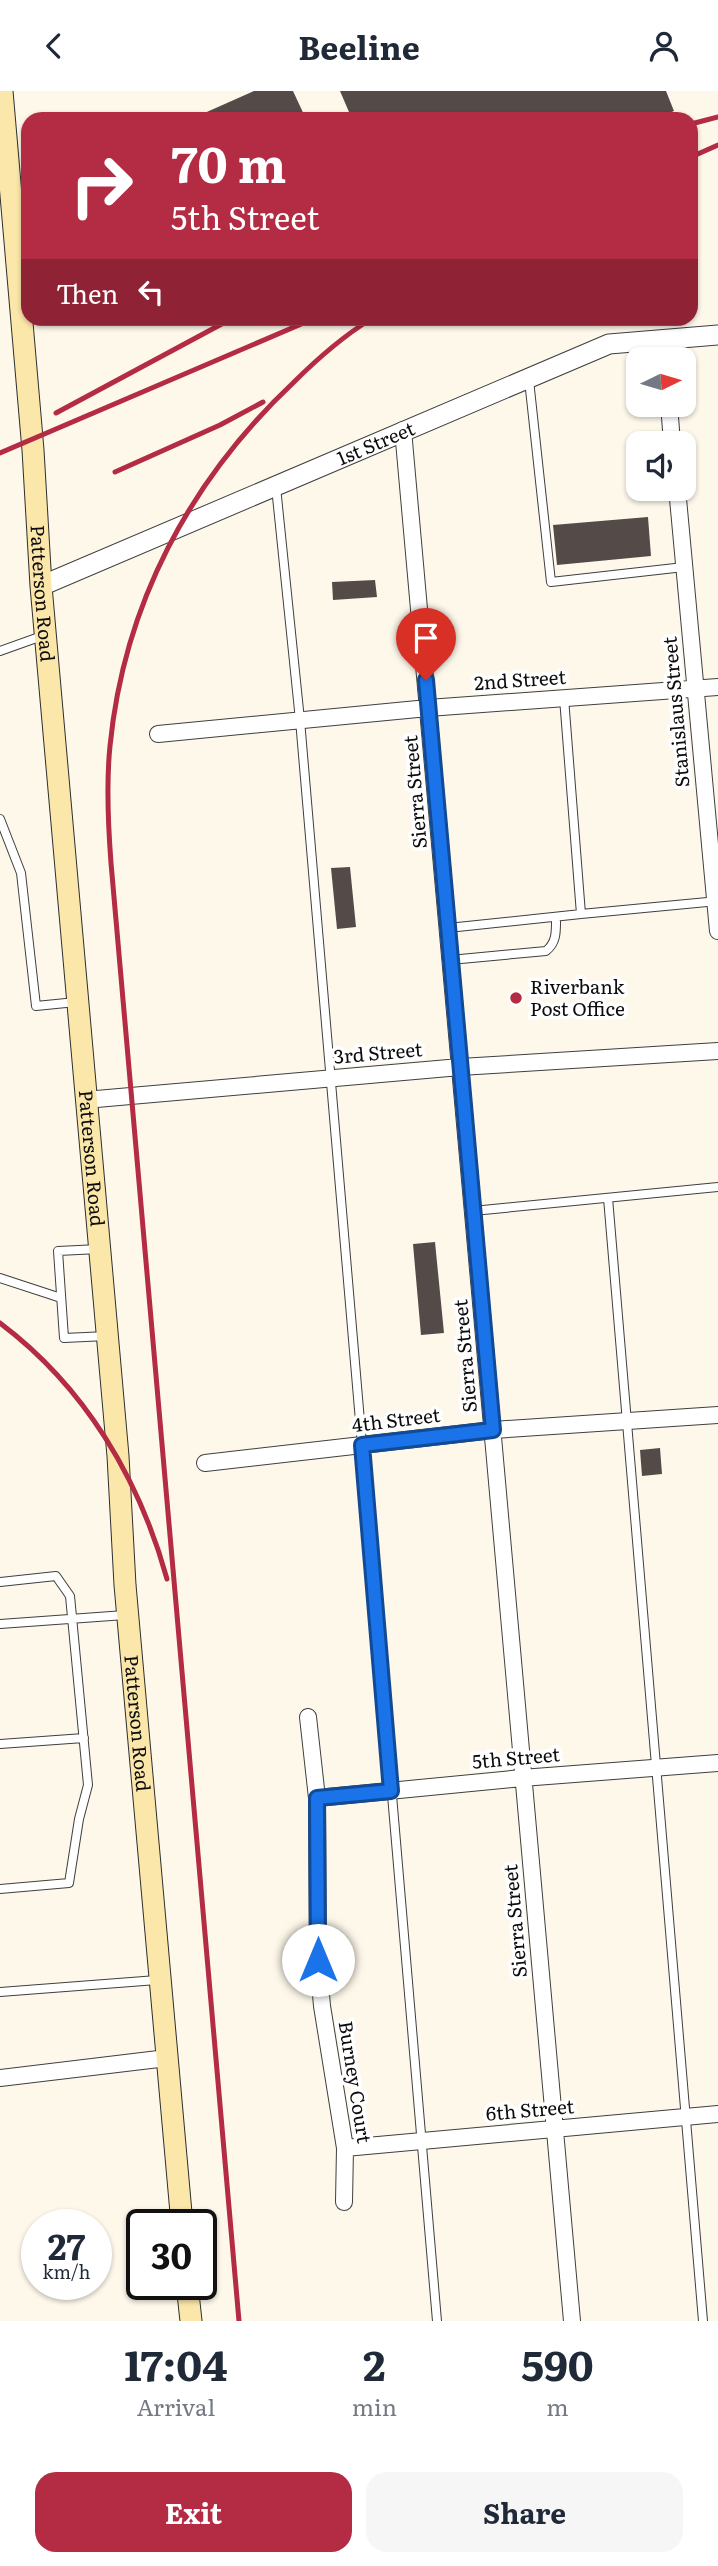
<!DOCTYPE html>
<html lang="en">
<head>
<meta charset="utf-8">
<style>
  :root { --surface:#fff; --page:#f6f6f7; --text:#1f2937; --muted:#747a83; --accent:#b42b44 }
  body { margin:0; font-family:Literata,serif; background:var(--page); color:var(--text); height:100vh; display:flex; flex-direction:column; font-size:26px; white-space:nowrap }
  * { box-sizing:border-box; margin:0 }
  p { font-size:23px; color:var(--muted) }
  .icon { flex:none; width:38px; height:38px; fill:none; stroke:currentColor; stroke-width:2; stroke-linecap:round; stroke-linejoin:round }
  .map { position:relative; height:2230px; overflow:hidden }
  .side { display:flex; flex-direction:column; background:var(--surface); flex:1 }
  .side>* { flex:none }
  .hud { position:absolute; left:21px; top:21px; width:677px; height:214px; border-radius:21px; box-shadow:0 2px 5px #0004; background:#b42b44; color:#fff; overflow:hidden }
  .needle { width:46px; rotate:85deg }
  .tools { position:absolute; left:626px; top:256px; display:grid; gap:14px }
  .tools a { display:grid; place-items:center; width:70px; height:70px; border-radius:14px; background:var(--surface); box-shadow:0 2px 5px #0004; font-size:35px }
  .speed { position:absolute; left:21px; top:2118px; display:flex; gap:14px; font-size:35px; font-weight:700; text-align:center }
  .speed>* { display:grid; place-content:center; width:91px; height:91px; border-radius:50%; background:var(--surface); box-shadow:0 2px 5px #0004; line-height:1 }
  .speed small { font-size:18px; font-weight:400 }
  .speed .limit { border:4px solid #111; border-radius:10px; background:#fff; color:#111 }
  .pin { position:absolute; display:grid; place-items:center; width:60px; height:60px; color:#fff; margin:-72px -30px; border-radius:50% 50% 50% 0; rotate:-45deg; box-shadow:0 0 7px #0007 }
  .pin .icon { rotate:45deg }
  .me { position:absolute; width:77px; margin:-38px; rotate:0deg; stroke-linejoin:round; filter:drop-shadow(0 0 5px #0008) }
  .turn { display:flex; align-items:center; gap:24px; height:147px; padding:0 35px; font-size:32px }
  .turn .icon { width:91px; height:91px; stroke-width:2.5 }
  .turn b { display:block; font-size:49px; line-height:60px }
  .then { display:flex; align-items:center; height:66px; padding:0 35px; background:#0003; gap:14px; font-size:26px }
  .eta { display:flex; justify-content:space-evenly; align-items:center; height:119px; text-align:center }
  .eta b { font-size:42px; font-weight:700; line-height:49px }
  .button { display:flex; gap:14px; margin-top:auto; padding:14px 35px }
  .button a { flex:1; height:80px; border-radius:21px; background:var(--accent); color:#fff; font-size:28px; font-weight:700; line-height:80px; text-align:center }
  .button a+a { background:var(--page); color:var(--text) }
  header { display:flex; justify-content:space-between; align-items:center; height:91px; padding:0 35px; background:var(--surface); font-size:32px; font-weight:700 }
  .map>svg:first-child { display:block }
  .building { fill:#544b49 }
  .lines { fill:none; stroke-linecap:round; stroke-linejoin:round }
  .service-casing { stroke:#3f3f3f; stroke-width:10 }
  .minor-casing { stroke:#3f3f3f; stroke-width:18 }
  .tertiary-casing { stroke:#3f3f3f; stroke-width:21 }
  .secondary-casing { stroke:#2e2e2e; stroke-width:23 }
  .service { stroke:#fff; stroke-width:8 }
  .minor { stroke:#fff; stroke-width:16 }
  .tertiary { stroke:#fff; stroke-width:19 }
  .secondary { stroke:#fbe7a9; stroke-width:21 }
  .rail { stroke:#b42b44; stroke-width:5 }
  .route-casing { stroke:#114b97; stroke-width:18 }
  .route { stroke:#1a73e8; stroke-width:12 }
  .poi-dot { fill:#b42b44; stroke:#fff; stroke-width:2.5 }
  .labels { text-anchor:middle; stroke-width:7; stroke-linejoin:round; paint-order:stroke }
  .street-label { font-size:19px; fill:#0c0c0c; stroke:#fff }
  .poi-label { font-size:19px; fill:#0c0c0c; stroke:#fff; text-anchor:start }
</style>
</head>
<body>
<header><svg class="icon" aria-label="back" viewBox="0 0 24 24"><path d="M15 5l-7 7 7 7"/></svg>Beeline<svg class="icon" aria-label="person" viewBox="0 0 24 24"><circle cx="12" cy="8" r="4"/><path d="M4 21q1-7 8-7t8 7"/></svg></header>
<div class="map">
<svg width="718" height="2230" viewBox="0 0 718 2230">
  <rect width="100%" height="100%" fill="#fef8eb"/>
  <path class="building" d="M 254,0 L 293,0 L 306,28 L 191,28 Z
    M 340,0 L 666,0 L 674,20 L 656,28 L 352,28 Z
    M 648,426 L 651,465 L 557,474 L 553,434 Z
    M 375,489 L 377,506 L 333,509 L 332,491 Z
    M 350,776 L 356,836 L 337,838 L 331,777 Z
    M 435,1151 L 444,1242 L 421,1244 L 413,1153 Z
    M 660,1357 L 662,1383 L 642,1385 L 640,1359 Z"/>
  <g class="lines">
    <g class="service-casing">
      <path id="service" d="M 529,289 L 551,491 L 684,476
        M 276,396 L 300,629 L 437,2230
        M 0,560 L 42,545
        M 564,607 L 581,823 L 718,810
        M 0,728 L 21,782 L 36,915 L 76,911
        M 448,837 L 581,823
        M 450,869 L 546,860 C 557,851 556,840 556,826
        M 608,1107 L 703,2230
        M 473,1120 L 718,1096
        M 99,1158 L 58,1160 L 64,1247 L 107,1245
        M 0,1187 L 61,1207
        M 0,1491 L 56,1485 L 70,1505 L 88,1694 L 79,1728 L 69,1792 L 0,1798
        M 0,1533 L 125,1524
        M 0,1653 L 84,1647
        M 0,1901 L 157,1889"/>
    </g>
    <g class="minor-casing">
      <path id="minor" d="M 663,248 L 664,268
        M 669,313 L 672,352
        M 403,339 L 572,2230
        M 677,397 L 718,840
        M 158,643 L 428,617 L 718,596
        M 85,1009 L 460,976 L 718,960
        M 205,1372 L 493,1339 L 718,1324
        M 308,1626 L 317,1707 L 318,1869 L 322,1915 L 345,2057 L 344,2111
        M 317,1707 L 522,1687 L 718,1672
        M 0,1987 L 167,1967
        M 345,2057 L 718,2023"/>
    </g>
    <g class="tertiary-casing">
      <g id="tertiary">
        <path id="s1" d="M 41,495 L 609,253 L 718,244"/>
      </g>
    </g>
    <g class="secondary-casing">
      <g id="secondary">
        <path id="s2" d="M 2,0 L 33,359 L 41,495 L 118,1365 L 125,1494 L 182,2133"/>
        <path d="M 187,2193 L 191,2230"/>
      </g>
    </g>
    <use href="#service" class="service"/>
    <use href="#minor" class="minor"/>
    <use href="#tertiary" class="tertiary"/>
    <use href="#secondary" class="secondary"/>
    <path class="rail" d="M 691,33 L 718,26
      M 691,66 L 718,54
      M 56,322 L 231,228
      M 0,362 L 313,228
      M 115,381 L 220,334 L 263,311
      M 0,1232 C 85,1296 139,1387 167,1488
      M 239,2230 L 111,772 C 108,733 106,694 110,655 C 124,513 190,389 293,292 C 317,268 342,246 371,228"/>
  </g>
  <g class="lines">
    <g class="route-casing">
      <path id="route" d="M 318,1869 L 317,1707 L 391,1700 L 362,1354 L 493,1339 L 426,589"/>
    </g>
    <use href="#route" class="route"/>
  </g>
  <circle class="poi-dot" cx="516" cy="907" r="7"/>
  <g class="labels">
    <g class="street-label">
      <text dy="7" stroke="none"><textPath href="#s1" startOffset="364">1st Street</textPath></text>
      <text dy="7" stroke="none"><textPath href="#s2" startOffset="504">Patterson Road</textPath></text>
      <text transform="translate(520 589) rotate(-4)" y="7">2nd Street</text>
      <text transform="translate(676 621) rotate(-95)" y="7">Stanislaus Street</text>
      <text transform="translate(415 701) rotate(-95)" y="7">Sierra Street</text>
      <text transform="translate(378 962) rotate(-5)" y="7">3rd Street</text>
      <text dy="7" stroke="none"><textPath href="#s2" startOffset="1071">Patterson Road</textPath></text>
      <text transform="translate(465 1265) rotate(-95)" y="7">Sierra Street</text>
      <text transform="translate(396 1329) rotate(-7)" y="7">4th Street</text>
      <text dy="7" stroke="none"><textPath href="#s2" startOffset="1638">Patterson Road</textPath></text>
      <text transform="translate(516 1667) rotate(-5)" y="7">5th Street</text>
      <text transform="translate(515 1830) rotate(-95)" y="7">Sierra Street</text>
      <text transform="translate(355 1991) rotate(81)" y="7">Burney Court</text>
      <text transform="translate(530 2019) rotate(-5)" y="7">6th Street</text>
    </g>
    <g class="poi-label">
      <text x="530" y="903">Riverbank<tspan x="530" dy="22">Post Office</tspan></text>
    </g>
  </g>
</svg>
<div class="tools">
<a><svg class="needle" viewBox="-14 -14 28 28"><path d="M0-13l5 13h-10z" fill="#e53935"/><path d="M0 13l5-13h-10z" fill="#747a83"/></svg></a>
<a><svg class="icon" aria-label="sound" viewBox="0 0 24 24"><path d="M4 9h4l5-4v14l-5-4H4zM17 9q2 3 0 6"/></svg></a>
</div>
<div class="speed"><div>27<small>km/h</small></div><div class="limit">30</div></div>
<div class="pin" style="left:426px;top:589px;background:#d93025"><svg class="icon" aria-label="arrive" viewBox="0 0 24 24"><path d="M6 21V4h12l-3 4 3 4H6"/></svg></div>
<svg class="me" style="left:318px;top:1869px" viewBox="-20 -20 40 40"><circle r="19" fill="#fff"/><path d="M0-13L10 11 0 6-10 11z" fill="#1a73e8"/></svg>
<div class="hud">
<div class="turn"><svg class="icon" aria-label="right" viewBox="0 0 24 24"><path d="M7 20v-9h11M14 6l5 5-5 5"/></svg><div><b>70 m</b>5th Street</div></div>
<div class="then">Then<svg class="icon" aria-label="left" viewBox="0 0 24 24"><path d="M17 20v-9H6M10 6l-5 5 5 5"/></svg></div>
</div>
</div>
<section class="side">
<div class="eta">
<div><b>17:04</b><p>Arrival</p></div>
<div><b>2</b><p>min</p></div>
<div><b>590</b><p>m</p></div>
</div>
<div class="button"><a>Exit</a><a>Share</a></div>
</section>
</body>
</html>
